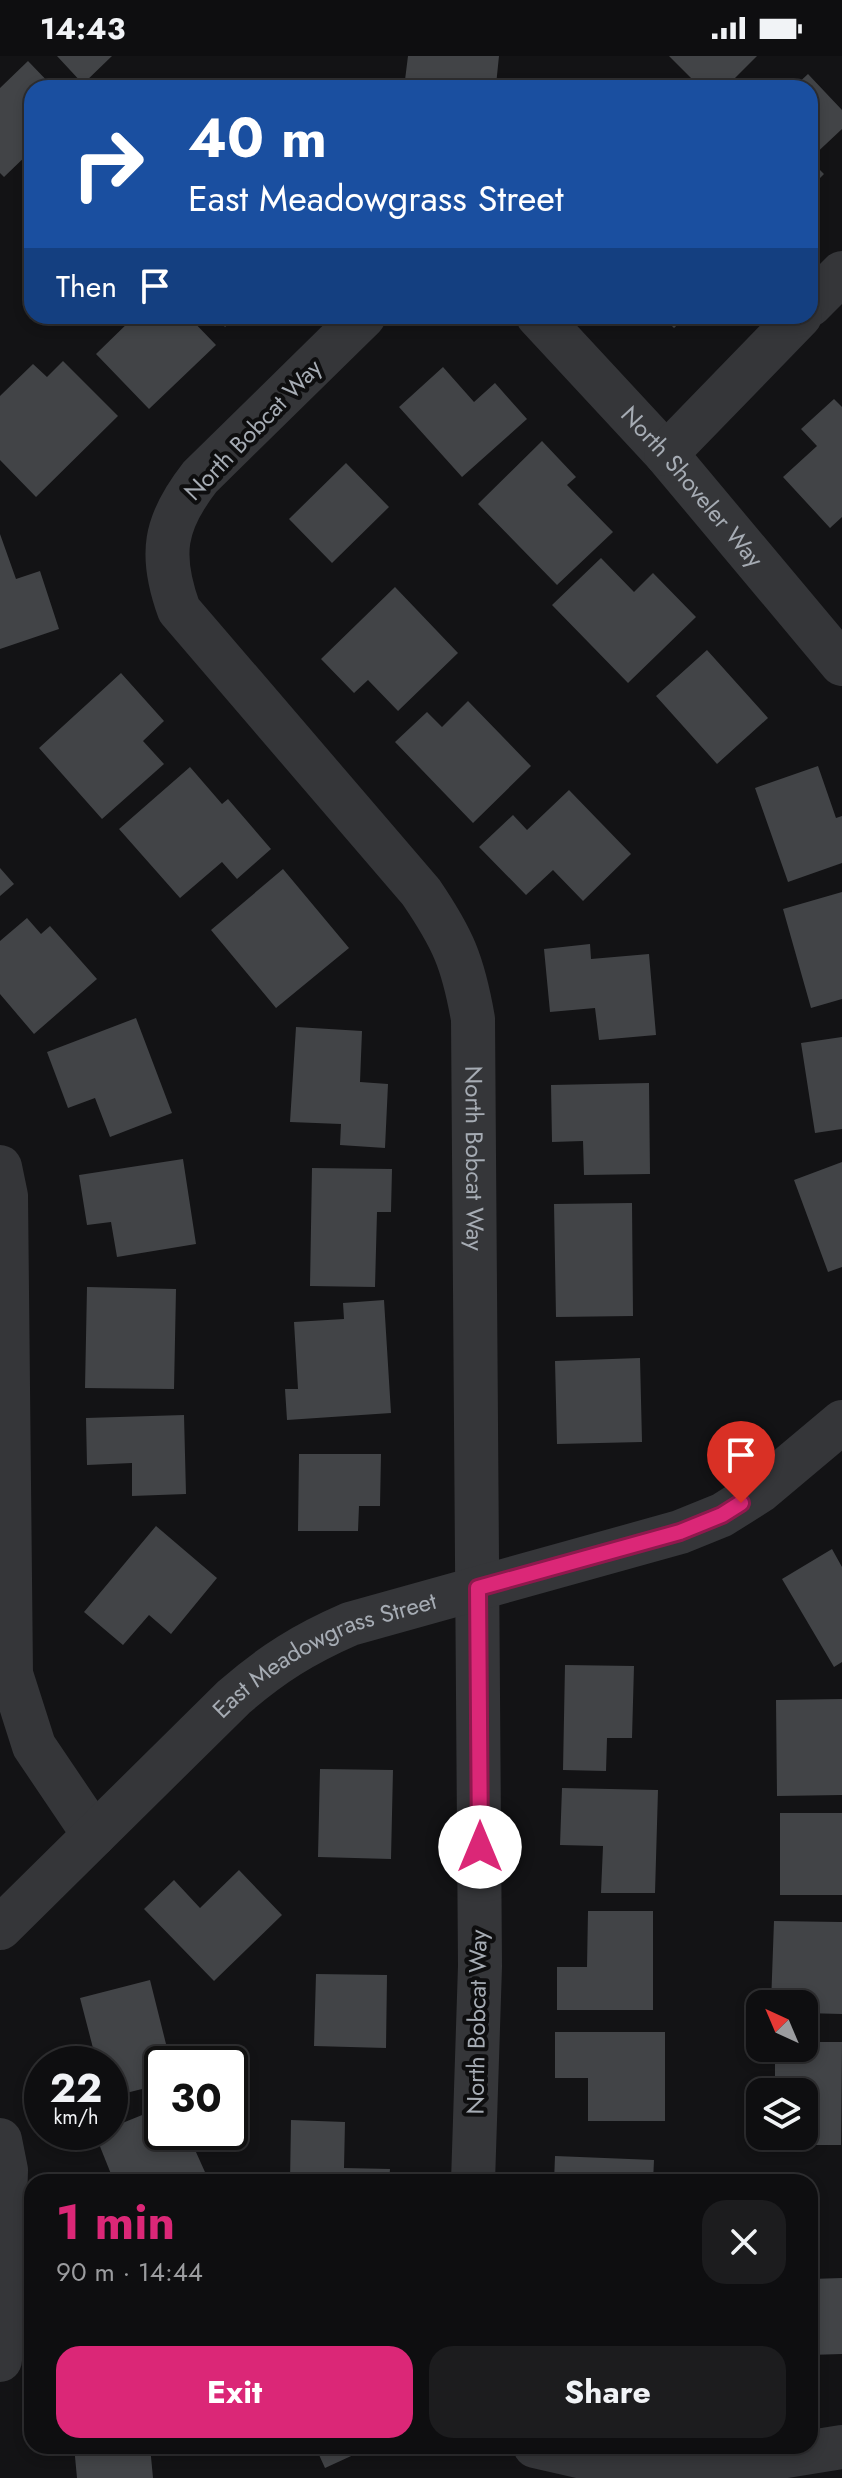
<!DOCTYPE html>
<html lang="en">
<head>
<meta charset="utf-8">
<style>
  :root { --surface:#0e0e10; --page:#1c1c1e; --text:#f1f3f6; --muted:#9b9c9f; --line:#2e2e30; --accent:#db2777 }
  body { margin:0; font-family:Jost,sans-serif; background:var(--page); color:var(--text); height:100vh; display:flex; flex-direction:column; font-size:30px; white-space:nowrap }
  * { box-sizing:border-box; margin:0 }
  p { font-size:26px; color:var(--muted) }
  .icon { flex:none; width:44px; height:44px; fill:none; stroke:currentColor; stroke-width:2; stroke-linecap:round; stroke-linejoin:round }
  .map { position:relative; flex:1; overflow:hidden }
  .details { position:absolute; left:24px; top:2118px; width:794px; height:280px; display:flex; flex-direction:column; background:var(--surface); border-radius:24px; box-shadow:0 4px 12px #0003,0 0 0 2px var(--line) }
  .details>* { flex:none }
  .guide { position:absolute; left:24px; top:24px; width:794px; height:244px; border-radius:24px; box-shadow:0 4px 12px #0003,0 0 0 2px var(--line); background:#1a4fa0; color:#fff; overflow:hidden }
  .needle { width:52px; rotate:316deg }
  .controls { position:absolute; left:746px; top:1934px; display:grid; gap:16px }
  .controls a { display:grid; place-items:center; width:72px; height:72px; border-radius:16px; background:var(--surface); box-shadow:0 4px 12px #0003,0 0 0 2px var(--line); font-size:40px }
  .speed { position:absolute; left:24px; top:1990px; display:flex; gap:16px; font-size:40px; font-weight:700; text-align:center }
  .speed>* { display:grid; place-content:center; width:104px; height:104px; border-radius:50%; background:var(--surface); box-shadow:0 4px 12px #0003,0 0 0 2px var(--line); line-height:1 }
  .speed small { font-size:20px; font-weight:400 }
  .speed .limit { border:4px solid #111; border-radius:12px; background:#fff; color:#111 }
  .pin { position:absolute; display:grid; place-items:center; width:68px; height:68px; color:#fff; margin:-82px -34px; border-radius:50% 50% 50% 0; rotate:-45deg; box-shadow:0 0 8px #0007 }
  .pin .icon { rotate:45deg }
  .me { position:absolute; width:88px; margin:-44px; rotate:0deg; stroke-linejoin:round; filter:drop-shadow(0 0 6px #0008) }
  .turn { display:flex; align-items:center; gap:28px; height:168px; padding:0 32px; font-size:36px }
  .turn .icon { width:104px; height:104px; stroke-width:2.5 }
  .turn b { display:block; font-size:56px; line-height:68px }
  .then { display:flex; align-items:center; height:76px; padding:0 32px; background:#0003; gap:16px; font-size:30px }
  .round { display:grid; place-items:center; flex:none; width:84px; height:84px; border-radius:24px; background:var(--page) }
  .headline { display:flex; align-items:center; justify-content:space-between; height:136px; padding:0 32px }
  h1 { font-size:48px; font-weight:700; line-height:60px; color:var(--accent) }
  .primary-button { display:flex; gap:16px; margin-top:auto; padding:16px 32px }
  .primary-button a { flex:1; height:92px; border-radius:24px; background:var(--accent); color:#fff; font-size:32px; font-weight:700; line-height:92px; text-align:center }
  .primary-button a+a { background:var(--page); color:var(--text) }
  .status { display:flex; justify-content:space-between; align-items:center; height:56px; padding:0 40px; background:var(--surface); direction:ltr }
  .status svg { height:22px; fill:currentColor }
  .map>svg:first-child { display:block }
  .building { fill:#424447 }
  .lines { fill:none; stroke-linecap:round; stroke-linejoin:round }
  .minor { stroke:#353639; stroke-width:44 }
  .route-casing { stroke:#8e194d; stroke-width:20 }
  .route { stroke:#db2777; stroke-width:14 }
  .labels { text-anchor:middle; stroke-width:8; stroke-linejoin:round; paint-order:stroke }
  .street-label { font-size:24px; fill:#a6acb4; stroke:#0e0e0f }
</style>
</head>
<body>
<div class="status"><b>14:43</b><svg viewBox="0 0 49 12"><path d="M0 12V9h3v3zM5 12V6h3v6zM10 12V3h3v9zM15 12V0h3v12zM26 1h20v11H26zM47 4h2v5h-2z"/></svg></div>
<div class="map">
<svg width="842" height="2422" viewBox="0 0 842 2422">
  <rect width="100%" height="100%" fill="#131315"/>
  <path class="building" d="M 57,0 L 112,0 L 83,28 Z
    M 408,0 L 499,0 L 496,29 L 508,30 L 508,32 L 404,32 Z
    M 669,0 L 757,0 L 725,32 L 701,32 Z
    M 28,5 L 54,32 L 32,32 L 32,94 L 4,121 L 0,117 L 0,32 Z
    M 808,18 L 842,54 L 842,73 L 810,103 L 810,32 L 793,32 Z
    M 324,23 L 333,32 L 315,32 Z
    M 810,104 L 824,118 L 810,132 Z
    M 135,260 L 188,260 L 216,289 L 149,353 L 96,298 Z
    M 215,260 L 237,260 L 225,271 Z
    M 662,260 L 687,260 L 674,272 Z
    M 63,305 L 118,360 L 36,441 L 0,404 L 0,340 L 33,308 L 47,321 Z
    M 443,311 L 474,346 L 495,327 L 527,363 L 462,421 L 399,351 Z
    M 834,343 L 842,351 L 842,461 L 830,472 L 783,421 L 817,390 L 801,373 Z
    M 542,385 L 576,421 L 567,429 L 613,476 L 557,529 L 478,448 Z
    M 346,407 L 389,451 L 332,507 L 289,463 Z
    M 0,478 L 16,523 L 40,515 L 59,573 L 0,593 Z
    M 601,502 L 634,536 L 653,517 L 696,561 L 628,627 L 552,549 Z
    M 395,531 L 458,597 L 398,655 L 368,624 L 354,637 L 321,603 Z
    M 707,594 L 768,662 L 717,708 L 656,640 Z
    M 121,617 L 164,665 L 143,685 L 164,708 L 102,763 L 39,692 Z
    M 468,645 L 531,710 L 473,767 L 395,686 L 427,656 L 442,671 Z
    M 818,710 L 836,762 L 842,760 L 842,807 L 788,826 L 755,732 Z
    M 190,711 L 222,748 L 228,743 L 271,793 L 237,823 L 222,806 L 180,842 L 119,773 Z
    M 569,734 L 631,798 L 583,845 L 553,814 L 526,839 L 479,791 L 513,759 L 527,774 Z
    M 0,812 L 14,828 L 0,840 Z
    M 283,813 L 349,892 L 276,952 L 211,874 Z
    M 842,836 L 842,943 L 811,952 L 783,853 Z
    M 27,862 L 41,878 L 50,870 L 97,923 L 34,978 L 0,938 L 0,885 Z
    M 590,888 L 591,903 L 649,898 L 656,979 L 599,984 L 595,952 L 550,956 L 544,893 Z
    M 136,962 L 172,1057 L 110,1081 L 95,1042 L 68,1052 L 47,996 Z
    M 296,971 L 362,975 L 360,1026 L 388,1028 L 385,1092 L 340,1089 L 341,1068 L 290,1066 Z
    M 842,981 L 842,1073 L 815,1077 L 801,987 Z
    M 649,1027 L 650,1118 L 584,1119 L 583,1085 L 552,1086 L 551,1029 Z
    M 183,1103 L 196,1188 L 117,1201 L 111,1166 L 87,1169 L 79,1119 Z
    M 842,1106 L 842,1211 L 828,1216 L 794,1124 Z
    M 312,1112 L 392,1113 L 391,1156 L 377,1156 L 375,1231 L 310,1230 Z
    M 632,1147 L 633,1260 L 556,1261 L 554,1148 Z
    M 87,1231 L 176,1233 L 174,1333 L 85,1332 Z
    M 384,1244 L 391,1357 L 287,1364 L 285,1333 L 298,1333 L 294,1266 L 344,1263 L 343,1247 Z
    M 640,1302 L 642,1386 L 557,1388 L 555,1305 Z
    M 184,1359 L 186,1438 L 132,1440 L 132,1407 L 87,1409 L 86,1362 Z
    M 299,1398 L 381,1398 L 380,1450 L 359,1450 L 358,1475 L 298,1475 Z
    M 156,1470 L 217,1522 L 171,1578 L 149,1559 L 123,1589 L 84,1556 Z
    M 832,1493 L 842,1511 L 842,1606 L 834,1611 L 782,1523 Z
    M 565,1609 L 634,1610 L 632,1682 L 607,1682 L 606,1715 L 563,1714 Z
    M 842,1643 L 842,1739 L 777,1740 L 776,1644 Z
    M 320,1713 L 393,1714 L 391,1803 L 318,1801 Z
    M 562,1732 L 658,1734 L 655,1837 L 601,1837 L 603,1790 L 560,1789 Z
    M 780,1757 L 842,1757 L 842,1839 L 780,1839 Z
    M 239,1814 L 282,1859 L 214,1925 L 144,1853 L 174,1824 L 200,1852 Z
    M 588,1855 L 653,1855 L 653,1954 L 557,1954 L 557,1911 L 587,1911 Z
    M 774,1865 L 842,1866 L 842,1958 L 804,1957 L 804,1948 L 771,1948 Z
    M 316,1918 L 387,1919 L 386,1992 L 314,1990 Z
    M 150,1924 L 171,2008 L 162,2008 L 162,2028 L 110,2041 L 110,2008 L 61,2008 L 60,2001 L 93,1992 L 80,1942 Z
    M 555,1976 L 665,1976 L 665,2065 L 588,2065 L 588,2022 L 555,2022 Z
    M 804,1986 L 842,1986 L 841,2089 L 775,2089 L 775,2080 L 804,2080 L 804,2036 L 775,2036 L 775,1992 L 804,1992 Z
    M 162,2051 L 162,2076 L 187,2076 L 209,2125 L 105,2126 L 113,2123 L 95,2078 L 110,2076 L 110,2072 Z
    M 291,2064 L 345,2066 L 344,2112 L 390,2113 L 389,2126 L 290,2126 Z
    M 555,2100 L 654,2104 L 653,2126 L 554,2126 Z
    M 842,2222 L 842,2298 L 810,2299 L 810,2223 Z
    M 74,2390 L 150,2390 L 153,2422 L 77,2422 Z
    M 315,2390 L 373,2390 L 325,2412 Z"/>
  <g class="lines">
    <g class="minor">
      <path d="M 810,249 L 842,217"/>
      <path id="s1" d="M 364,260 L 200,421 C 164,467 159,499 179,554 L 421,836 C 453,883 463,906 473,963 L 480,1910 L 473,2126"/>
      <path id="s2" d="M 538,260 L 666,398 L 842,608"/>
      <path d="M 666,398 L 800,260"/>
      <path d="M 0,1111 L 6,1140 L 11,1618 L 34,1690 L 94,1779"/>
      <path id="s3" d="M 0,1872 L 234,1641 C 272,1608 304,1588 350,1568 L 680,1476 L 722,1459 L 760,1435 L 842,1366"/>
      <path d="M 0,2084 L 6,2114 L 0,2304"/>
      <path d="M 535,2390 L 583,2401 L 786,2400 L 842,2391"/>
    </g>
  </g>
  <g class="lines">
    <g class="route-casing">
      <path id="route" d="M 480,1791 L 478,1532 L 680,1476 L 722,1459 L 741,1447"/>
    </g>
    <use href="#route" class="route"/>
  </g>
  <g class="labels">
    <g class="street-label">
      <text transform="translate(253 374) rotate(-46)" y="8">North Bobcat Way</text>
      <text dy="8" stroke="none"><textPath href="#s2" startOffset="230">North Shoveler Way</textPath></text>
      <text dy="8" stroke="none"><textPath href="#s1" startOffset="1022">North Bobcat Way</textPath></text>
      <text dy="8" stroke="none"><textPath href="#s3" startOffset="430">East Meadowgrass Street</textPath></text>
      <text transform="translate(477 1966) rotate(-89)" y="8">North Bobcat Way</text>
    </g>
  </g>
</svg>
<div class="controls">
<a><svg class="needle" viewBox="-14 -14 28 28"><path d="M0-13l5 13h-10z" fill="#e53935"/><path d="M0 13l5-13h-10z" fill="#9b9c9f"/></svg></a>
<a><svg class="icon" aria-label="layers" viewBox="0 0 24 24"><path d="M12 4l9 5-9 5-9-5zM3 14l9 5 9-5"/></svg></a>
</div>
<div class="speed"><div>22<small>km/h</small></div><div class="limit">30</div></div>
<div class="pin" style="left:741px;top:1447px;background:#d93025"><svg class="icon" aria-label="arrive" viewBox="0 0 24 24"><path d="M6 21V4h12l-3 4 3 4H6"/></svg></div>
<svg class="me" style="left:480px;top:1791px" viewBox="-20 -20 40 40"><circle r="19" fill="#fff"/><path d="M0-13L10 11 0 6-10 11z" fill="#db2777"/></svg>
<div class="guide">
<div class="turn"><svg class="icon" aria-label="right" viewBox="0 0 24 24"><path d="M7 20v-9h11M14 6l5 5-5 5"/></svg><div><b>40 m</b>East Meadowgrass Street</div></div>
<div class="then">Then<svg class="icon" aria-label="arrive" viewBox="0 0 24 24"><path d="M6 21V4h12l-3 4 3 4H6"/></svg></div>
</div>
<section class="details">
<div class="headline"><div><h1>1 min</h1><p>90 m · 14:44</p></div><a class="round"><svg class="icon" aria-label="close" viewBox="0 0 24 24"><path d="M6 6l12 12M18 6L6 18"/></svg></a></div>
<div class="primary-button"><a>Exit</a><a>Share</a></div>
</section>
</div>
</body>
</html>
